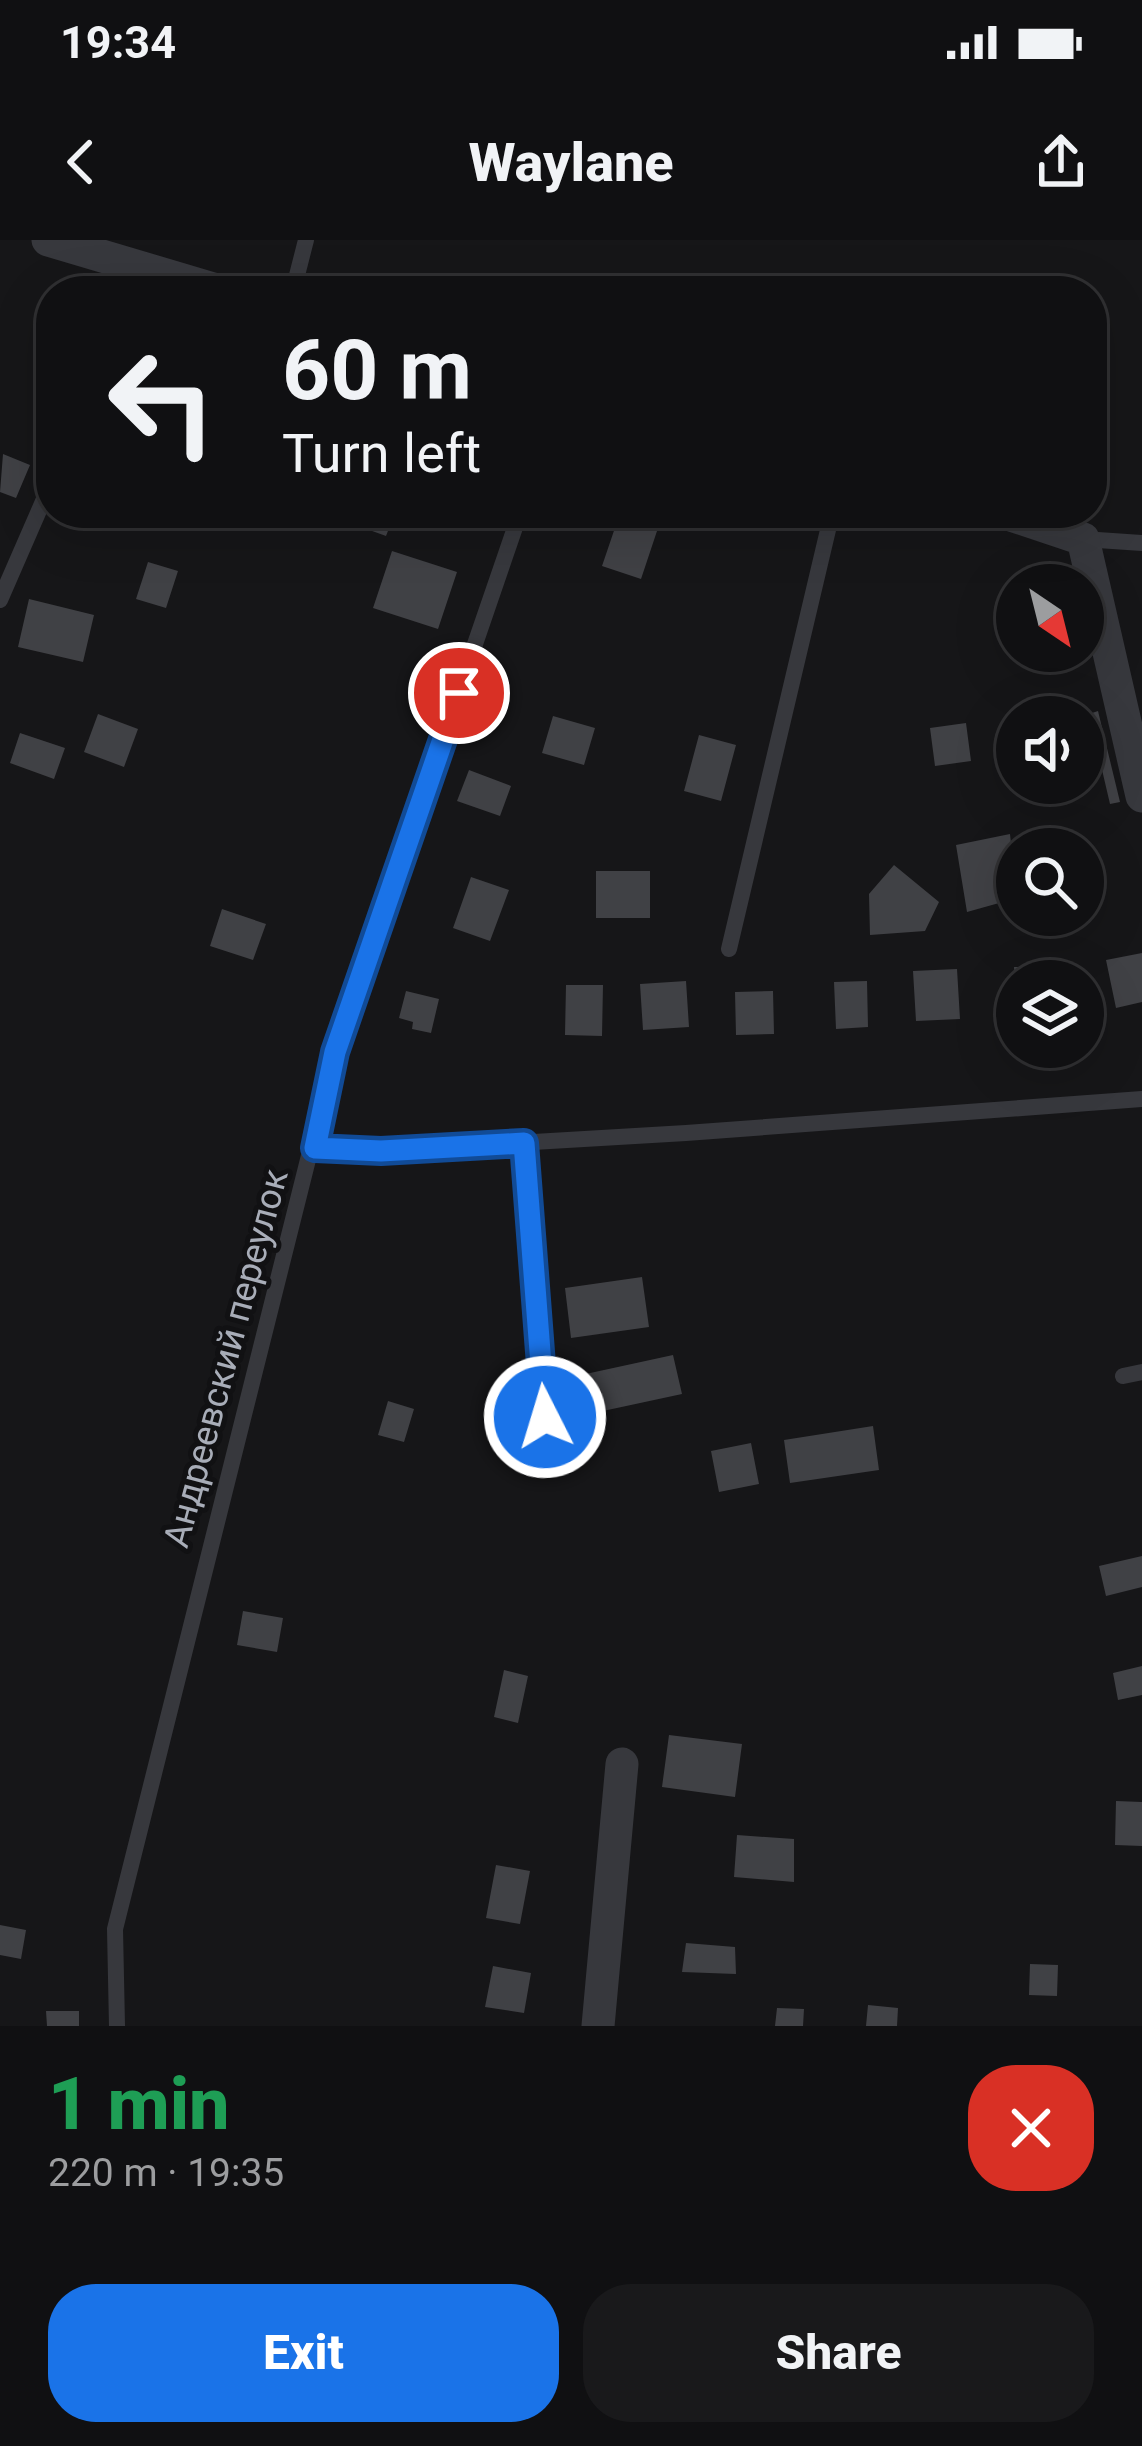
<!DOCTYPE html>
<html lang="en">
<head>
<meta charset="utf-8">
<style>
  :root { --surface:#101012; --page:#19191b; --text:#f1f3f6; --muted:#9c9d9f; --line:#303032; --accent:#1a73e8 }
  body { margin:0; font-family:Roboto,sans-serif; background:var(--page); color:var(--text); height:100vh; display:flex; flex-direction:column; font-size:45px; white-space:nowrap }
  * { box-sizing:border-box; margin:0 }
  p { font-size:39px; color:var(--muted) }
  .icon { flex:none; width:66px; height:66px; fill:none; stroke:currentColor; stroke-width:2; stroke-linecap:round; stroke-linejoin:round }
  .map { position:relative; height:1786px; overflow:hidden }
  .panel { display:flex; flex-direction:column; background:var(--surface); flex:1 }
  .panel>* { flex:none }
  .banner { position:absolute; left:36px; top:36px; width:1071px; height:252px; border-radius:48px; box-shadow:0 12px 48px #0002,0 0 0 3px var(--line); background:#101012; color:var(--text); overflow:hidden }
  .needle { width:78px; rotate:145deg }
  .tools { position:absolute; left:996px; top:324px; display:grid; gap:24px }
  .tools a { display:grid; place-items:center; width:108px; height:108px; border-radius:50%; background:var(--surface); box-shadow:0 12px 48px #0002,0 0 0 3px var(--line); font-size:60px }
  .pin { position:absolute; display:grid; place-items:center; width:102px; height:102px; color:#fff; margin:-51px; border:6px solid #fff; border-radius:50%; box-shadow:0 3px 12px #0007 }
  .me { position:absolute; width:132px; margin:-66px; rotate:355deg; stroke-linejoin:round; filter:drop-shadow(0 0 9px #0008) }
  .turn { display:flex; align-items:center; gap:42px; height:252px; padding:0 48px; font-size:54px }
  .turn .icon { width:156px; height:156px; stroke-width:2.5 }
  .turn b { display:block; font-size:84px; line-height:102px }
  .round { display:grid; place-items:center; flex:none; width:126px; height:126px; border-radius:48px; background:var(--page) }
  .overview { display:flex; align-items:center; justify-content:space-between; height:204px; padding:0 48px }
  h1 { font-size:72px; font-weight:800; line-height:90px; color:#1e9e55 }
  .primary-button { display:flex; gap:24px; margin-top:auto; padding:24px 48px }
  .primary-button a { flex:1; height:138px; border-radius:48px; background:var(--accent); color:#fff; font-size:48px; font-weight:800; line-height:138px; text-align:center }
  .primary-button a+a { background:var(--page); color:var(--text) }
  .status { display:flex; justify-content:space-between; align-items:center; height:84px; padding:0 60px; background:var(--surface); direction:ltr }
  .status svg { height:33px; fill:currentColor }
  header { display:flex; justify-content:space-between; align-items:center; height:156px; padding:0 48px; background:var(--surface); font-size:54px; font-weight:800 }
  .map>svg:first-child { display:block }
  .building { fill:#404145 }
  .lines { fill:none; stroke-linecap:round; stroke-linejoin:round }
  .service { stroke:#37383d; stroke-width:16 }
  .minor { stroke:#37383d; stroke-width:33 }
  .route-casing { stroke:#114b97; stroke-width:30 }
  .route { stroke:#1a73e8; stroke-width:21 }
  .labels { text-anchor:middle; stroke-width:10; stroke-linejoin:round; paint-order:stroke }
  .street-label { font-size:36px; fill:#a8adb8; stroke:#111113 }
</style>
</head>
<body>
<div class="status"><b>19:34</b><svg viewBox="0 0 49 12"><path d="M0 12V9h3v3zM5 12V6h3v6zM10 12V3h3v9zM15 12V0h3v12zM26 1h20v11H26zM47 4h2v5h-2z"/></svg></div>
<header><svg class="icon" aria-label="back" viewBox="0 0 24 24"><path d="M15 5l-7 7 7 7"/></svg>Waylane<svg class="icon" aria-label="share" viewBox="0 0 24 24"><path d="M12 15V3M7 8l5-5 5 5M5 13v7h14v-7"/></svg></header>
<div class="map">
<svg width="1142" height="1786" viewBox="0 0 1142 1786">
  <rect width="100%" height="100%" fill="#161618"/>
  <path class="building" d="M 3,214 L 30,225 L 16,258 L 0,252 Z
    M 353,273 L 395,273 L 386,296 L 350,283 Z
    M 620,273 L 663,273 L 641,339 L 602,326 Z
    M 392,311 L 457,332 L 438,389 L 373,368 Z
    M 148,322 L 178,331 L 166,368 L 136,359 Z
    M 29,359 L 94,375 L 83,422 L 18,407 Z
    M 1098,471 L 1120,562 L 1110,564 L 1089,474 Z
    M 98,474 L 138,489 L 124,527 L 84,512 Z
    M 553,476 L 595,488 L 584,525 L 542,513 Z
    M 966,483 L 971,521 L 935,526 L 930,488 Z
    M 20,493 L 65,508 L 54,539 L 10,523 Z
    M 699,495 L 736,505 L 721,561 L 684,551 Z
    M 469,530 L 511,546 L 500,576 L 457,561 Z
    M 1010,594 L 1017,658 L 967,672 L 956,605 Z
    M 894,625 L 939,662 L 925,691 L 870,695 L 869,654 Z
    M 596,631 L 650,631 L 650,678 L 596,678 Z
    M 471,637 L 509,650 L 490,701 L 453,688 Z
    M 222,669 L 266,684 L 253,720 L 210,706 Z
    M 1142,713 L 1142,762 L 1116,768 L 1106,720 Z
    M 1014,727 L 1056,727 L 1056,741 L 1015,741 Z
    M 957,729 L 960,779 L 916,781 L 913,731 Z
    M 686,741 L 689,787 L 643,790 L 640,744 Z
    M 867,741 L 868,787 L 836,789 L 834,742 Z
    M 566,745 L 603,745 L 602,796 L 565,795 Z
    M 406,751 L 439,759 L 431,793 L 412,789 L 413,782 L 399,778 Z
    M 773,751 L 774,794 L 736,795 L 735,752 Z
    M 642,1037 L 649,1087 L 571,1098 L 565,1048 Z
    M 673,1115 L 682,1154 L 589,1174 L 581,1135 Z
    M 388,1161 L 414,1169 L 404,1202 L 378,1195 Z
    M 873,1186 L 879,1230 L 790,1243 L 784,1200 Z
    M 751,1203 L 759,1244 L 719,1252 L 711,1211 Z
    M 1142,1316 L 1142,1347 L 1106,1356 L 1099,1326 Z
    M 243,1371 L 283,1378 L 277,1412 L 237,1405 Z
    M 1142,1426 L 1142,1455 L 1118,1460 L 1113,1433 Z
    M 504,1430 L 528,1436 L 518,1483 L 494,1477 Z
    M 669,1495 L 742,1504 L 735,1557 L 662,1547 Z
    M 1116,1561 L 1142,1562 L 1142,1606 L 1115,1605 Z
    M 737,1595 L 794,1599 L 794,1642 L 734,1637 Z
    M 496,1625 L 530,1631 L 520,1684 L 486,1678 Z
    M 0,1685 L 26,1690 L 21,1719 L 0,1715 Z
    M 686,1703 L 735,1707 L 736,1734 L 682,1732 Z
    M 1030,1724 L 1058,1725 L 1057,1756 L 1029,1755 Z
    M 493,1726 L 531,1733 L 524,1773 L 485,1767 Z
    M 868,1765 L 898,1768 L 897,1786 L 866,1786 Z
    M 777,1768 L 804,1769 L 803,1786 L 775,1786 Z
    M 46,1771 L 79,1771 L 79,1786 L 47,1786 Z"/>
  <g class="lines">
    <path class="service" d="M 114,51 L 122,26
      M 293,51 L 306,0
      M 1083,299 L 1142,303
      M 0,360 L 51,243
      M 729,709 L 832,273
      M 524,903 L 545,1177
      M 315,908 L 381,911 L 686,893 L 1142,859
      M 1123,1136 L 1142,1132
      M 117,1786 L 115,1689 L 335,812 L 520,273"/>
    <path class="minor" d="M 48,0 L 220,51
      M 1005,273 L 1083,299 L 1142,556
      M 598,1786 L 622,1524"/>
  </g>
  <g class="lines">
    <g class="route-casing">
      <path id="route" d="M 459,453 L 335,812 L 315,908 L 381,911 L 524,903 L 545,1177"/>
    </g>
    <use href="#route" class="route"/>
  </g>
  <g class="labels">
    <g class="street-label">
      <text transform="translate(225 1118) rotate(-75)" y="13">Андреевский переулок</text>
    </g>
  </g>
</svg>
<div class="tools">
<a><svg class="needle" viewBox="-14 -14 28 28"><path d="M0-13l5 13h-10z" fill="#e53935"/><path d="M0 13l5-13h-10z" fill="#9c9d9f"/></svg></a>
<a><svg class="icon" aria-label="sound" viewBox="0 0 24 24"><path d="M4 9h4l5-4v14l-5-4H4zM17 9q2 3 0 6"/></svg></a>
<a><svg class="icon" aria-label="search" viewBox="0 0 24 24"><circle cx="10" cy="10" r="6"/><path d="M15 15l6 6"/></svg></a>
<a><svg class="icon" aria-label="layers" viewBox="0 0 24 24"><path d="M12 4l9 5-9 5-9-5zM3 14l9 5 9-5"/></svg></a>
</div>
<div class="pin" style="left:459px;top:453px;background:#d93025"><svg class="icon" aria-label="arrive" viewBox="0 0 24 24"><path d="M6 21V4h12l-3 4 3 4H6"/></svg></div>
<svg class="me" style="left:545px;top:1177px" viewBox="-20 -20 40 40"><circle r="17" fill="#1a73e8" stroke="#fff" stroke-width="3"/><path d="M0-11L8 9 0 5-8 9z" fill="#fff"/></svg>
<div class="banner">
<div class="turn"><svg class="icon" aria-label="left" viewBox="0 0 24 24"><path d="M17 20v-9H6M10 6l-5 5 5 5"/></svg><div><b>60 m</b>Turn left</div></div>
</div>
</div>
<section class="panel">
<div class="overview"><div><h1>1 min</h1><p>220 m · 19:35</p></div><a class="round" style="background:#d93025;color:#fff"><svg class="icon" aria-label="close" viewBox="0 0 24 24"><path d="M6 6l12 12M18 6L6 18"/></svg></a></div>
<div class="primary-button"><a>Exit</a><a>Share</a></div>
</section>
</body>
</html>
